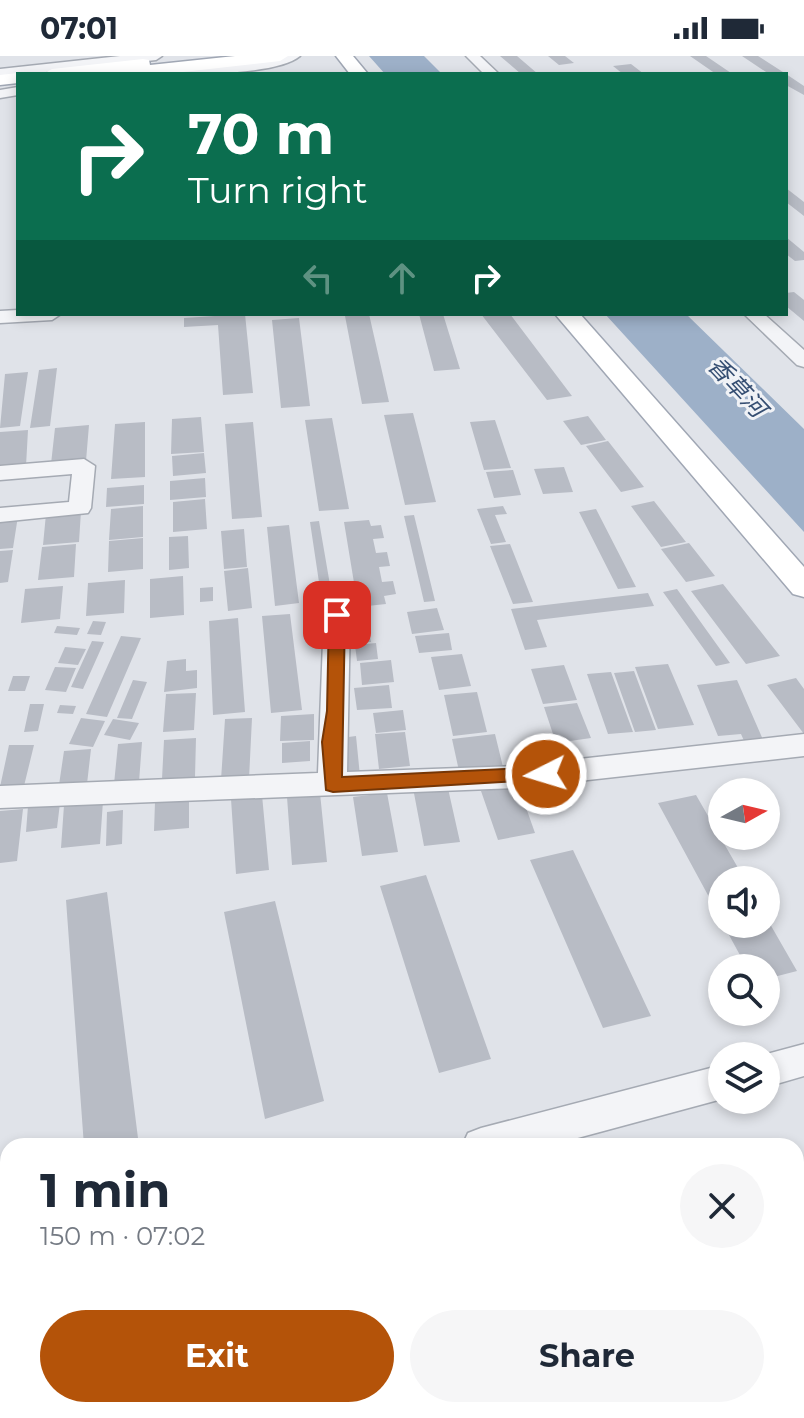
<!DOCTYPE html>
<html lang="en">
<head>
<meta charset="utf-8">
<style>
  :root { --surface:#fff; --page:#f6f6f7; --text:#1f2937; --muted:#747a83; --accent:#b45309 }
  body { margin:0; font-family:Montserrat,"Noto Sans SC",sans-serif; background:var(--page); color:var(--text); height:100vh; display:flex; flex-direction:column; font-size:30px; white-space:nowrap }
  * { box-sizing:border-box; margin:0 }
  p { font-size:26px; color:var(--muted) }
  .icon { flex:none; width:44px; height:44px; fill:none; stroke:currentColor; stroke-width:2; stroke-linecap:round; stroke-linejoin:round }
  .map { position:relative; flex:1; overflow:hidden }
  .sheet { position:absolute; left:0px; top:1082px; width:804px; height:280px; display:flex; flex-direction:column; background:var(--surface); border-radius:24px 24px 0 0; box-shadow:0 4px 12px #0003 }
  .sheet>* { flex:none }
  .hud { position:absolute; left:16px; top:16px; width:772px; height:244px; border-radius:0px; box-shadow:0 4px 12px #0003; background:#0b6e4f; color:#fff; overflow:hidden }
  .needle { width:52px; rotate:82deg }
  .buttons { position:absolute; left:708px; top:722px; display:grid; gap:16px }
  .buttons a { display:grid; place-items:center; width:72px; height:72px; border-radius:50%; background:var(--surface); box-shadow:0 4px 12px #0003; font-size:40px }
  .pin { position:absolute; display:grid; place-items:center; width:68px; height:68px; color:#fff; margin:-34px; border-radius:16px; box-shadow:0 4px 12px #0006 }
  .me { position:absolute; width:88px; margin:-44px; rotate:265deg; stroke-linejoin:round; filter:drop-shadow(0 0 6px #0008) }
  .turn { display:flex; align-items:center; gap:28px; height:168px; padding:0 40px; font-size:36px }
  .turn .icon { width:104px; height:104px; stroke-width:2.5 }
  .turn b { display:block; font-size:56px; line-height:68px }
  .lanes { display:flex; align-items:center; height:76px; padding:0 40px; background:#0003; justify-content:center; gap:40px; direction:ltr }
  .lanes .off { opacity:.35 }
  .round { display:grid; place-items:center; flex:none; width:84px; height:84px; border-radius:42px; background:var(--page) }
  .head { display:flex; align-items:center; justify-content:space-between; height:136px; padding:0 40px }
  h1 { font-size:48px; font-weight:700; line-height:60px }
  .button { display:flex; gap:16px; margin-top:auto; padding:16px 40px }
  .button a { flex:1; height:92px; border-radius:48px; background:var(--accent); color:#fff; font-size:32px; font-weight:700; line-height:92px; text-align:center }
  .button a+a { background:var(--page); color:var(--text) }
  .status { display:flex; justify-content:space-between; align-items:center; height:56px; padding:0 40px; background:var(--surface); direction:ltr }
  .status svg { height:22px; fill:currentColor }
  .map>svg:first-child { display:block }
  .water { fill:#9db0c8 }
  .building { fill:#b8bcc5 }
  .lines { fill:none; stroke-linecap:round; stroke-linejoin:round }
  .minor-casing { stroke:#a5aab3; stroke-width:3 }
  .major-casing { stroke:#a0a7b4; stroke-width:3 }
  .minor { fill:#f3f4f7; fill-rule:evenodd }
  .major { fill:#fff; fill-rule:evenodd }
  .route { fill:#b45309; stroke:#753606; stroke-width:2 }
  .labels { text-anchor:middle; stroke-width:6; stroke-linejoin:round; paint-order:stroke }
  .far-water-label { font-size:24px; font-style:italic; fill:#354e72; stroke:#f0f2f6 }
</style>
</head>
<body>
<div class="status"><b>07:01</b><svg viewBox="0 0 49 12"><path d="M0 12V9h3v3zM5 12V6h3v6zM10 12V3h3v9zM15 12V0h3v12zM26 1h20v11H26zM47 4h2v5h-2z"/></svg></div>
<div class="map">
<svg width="804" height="1362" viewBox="0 0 804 1362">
  <rect width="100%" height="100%" fill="#e0e3e9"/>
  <path class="water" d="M 369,0 L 424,0 L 442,18 L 385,18 Z
    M 605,258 L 686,258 L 804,373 L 804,476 Z
    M 804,1109 L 804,1249 L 796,1252 L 796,1112 Z
    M 83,1354 L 521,1354 L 500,1362 L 59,1362 Z"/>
  <path class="building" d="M 500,0 L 517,0 L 538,18 L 521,18 Z
    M 548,0 L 565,0 L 574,7 L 559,9 Z
    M 690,0 L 706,0 L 731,17 L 716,18 Z
    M 742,0 L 758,0 L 786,18 L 769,18 Z
    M 631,8 L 644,18 L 623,18 L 613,10 Z
    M 786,18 L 804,30 L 804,39 L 786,29 Z
    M 786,132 L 804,146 L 804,160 L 786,146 Z
    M 786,181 L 804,196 L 804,204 L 795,205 L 786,198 Z
    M 794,236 L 804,244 L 804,265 L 786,250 L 786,237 Z
    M 245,258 L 253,337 L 223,339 L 218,269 L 184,271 L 184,262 Z
    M 369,258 L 389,346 L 362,348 L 345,260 Z
    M 419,258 L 443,258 L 460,313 L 434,315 Z
    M 481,258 L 510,258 L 572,340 L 547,344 Z
    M 299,262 L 310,350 L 281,352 L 272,264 Z
    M 57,312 L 50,370 L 30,372 L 39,314 Z
    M 28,316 L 20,370 L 0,372 L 5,318 Z
    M 413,357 L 436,446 L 405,449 L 384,359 Z
    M 588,360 L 606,384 L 581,389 L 563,365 Z
    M 201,361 L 204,396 L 171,398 L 172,363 Z
    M 332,362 L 349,453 L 319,455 L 305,364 Z
    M 495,364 L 511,412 L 484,414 L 470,366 Z
    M 145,366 L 145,421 L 111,423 L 115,368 Z
    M 253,366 L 262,461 L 232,463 L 225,368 Z
    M 89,369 L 86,405 L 51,408 L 55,372 Z
    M 28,374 L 26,410 L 0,412 L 0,376 Z
    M 608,385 L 644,431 L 621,436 L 586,390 Z
    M 204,397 L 206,417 L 173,420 L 172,400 Z
    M 564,411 L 573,436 L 543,438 L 534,413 Z
    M 513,414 L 521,439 L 494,442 L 486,416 Z
    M 205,422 L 206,441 L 170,444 L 170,425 Z
    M 144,429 L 144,448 L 106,451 L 107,432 Z
    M 205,443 L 207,473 L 173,476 L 173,446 Z
    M 654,445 L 686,486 L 661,491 L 631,450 Z
    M 143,450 L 143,481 L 109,484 L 111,453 Z
    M 503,450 L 507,458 L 495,459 L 506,486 L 491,488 L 477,453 Z
    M 596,453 L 636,531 L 618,533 L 579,456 Z
    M 81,455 L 79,486 L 43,489 L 46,458 Z
    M 414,459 L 435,545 L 424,546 L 404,460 Z
    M 18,460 L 13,492 L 0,493 L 0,461 Z
    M 369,464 L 371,470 L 381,469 L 384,482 L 373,483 L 376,497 L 387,496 L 390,510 L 379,511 L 382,526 L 393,525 L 396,538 L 384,540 L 386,548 L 358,551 L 344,466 Z
    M 319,465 L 334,552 L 323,553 L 310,466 Z
    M 289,469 L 299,547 L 275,550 L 267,471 Z
    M 244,473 L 247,511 L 224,513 L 221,475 Z
    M 188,480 L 189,512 L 169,514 L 169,481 Z
    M 143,482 L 143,513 L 108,516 L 109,485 Z
    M 689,487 L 715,520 L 686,526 L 661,493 Z
    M 76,488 L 74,521 L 38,524 L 42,491 Z
    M 510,488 L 533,546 L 513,548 L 490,490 Z
    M 13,494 L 8,526 L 0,527 L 0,495 Z
    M 248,512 L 252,552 L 228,555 L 224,515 Z
    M 183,520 L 184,559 L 150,562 L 150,523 Z
    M 125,524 L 124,557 L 86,560 L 88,527 Z
    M 723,528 L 780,600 L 746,608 L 691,535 Z
    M 63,530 L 60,563 L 21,567 L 25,533 Z
    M 213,531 L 213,545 L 200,546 L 200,532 Z
    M 677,533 L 730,607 L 716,610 L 663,536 Z
    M 648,537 L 654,550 L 537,564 L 547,591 L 525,594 L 511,553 Z
    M 437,552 L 444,574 L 412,578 L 407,556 Z
    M 290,558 L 302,654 L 271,657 L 262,560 Z
    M 366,559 L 371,586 L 355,587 L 351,561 Z
    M 238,562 L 245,656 L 213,659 L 209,565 Z
    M 93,565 L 106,566 L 101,579 L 87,578 Z
    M 57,570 L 80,572 L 77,579 L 54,577 Z
    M 449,577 L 452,594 L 419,597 L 415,580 Z
    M 121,580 L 141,582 L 107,661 L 86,658 Z
    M 92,585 L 104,586 L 83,633 L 71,631 Z
    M 376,587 L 378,603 L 357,605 L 355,589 Z
    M 65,591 L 86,593 L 78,609 L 58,607 Z
    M 462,598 L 471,630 L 439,634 L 431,601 Z
    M 186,603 L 186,615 L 197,614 L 197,632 L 164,636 L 167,605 Z
    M 391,604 L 394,626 L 362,629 L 360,607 Z
    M 668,608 L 694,669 L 658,673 L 635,611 Z
    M 564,609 L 577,644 L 543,648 L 531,613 Z
    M 55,611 L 76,612 L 66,636 L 45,634 Z
    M 634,615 L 656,674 L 635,676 L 614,617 Z
    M 611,616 L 633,676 L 608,678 L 587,618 Z
    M 13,620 L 30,620 L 25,635 L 8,635 Z
    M 796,622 L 804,633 L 804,678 L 767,629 Z
    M 133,624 L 147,626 L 132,663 L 117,662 Z
    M 737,624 L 764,686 L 745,687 L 741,678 L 718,680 L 697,629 Z
    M 389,629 L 392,652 L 357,654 L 354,632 Z
    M 477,636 L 487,676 L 453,680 L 444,639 Z
    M 196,637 L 194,674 L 163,676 L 166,638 Z
    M 577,647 L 591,682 L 556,687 L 544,651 Z
    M 30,648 L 44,648 L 38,675 L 24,676 Z
    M 60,649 L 76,650 L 73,658 L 57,657 Z
    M 403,654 L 406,674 L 376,677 L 373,657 Z
    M 314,658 L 314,684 L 280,685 L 281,660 Z
    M 81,662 L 105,665 L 93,691 L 69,688 Z
    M 252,662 L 249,723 L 221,724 L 225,663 Z
    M 113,663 L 139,667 L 130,684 L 104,679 Z
    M 405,676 L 410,710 L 379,713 L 375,678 Z
    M 495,678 L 503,711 L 459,715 L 452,683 Z
    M 356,680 L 360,720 L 344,721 L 341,682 Z
    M 196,682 L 195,721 L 162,723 L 164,684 Z
    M 310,685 L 310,705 L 282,707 L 282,687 Z
    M 142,686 L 139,726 L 114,728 L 118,688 Z
    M 9,689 L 34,689 L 24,730 L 0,731 Z
    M 91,693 L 87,728 L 59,729 L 64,695 Z
    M 447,728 L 460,786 L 424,790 L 413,732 Z
    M 518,729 L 535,777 L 498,784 L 481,735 Z
    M 320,737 L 327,806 L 292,809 L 287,741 Z
    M 387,737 L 398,796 L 362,800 L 353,741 Z
    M 262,739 L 269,814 L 236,818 L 231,743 Z
    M 696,739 L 745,824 L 722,824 L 722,865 L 658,747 Z
    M 189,742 L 189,772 L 154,775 L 155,746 Z
    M 103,745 L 100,788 L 61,792 L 64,749 Z
    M 60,747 L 57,772 L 26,776 L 28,750 Z
    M 23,753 L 17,805 L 0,807 L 0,755 Z
    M 123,754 L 122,788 L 106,790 L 107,756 Z
    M 573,794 L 651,960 L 603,972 L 530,804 Z
    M 426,819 L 491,1003 L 439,1017 L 380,830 Z
    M 107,836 L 139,1090 L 84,1090 L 66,844 Z
    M 275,845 L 324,1045 L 265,1063 L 224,856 Z
    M 766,861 L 797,915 L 766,923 L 766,912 L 747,912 L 723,868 L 766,868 Z"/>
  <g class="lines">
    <g class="minor-casing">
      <path id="minor" d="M 120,0 L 162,0 L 156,4 L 0,21 L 0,13 Z
        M 282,0 L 300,0 C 277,19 195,18 163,18 L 170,14 Z
        M 466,0 L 480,0 L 499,18 L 484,18 Z
        M 18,31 L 18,39 L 0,42 L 0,34 Z
        M 18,254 L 18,258 L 61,258 L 52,264 L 0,267 L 0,255 Z
        M 744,258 L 764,258 L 804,294 L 804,311 L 797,309 Z
        M 84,403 L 95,410 L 91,452 L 88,457 L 0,466 L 0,452 L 69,446 L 72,418 L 0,424 L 0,410 Z
        M 337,551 L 346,553 L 350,559 L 347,716 L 516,710 L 804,678 L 804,700 L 516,732 L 0,752 L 0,730 L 318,717 L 324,559 L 328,553 Z
        M 804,988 L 804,1020 L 766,1031 L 766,1000 L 759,1000 Z
        M 722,1009 L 722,1043 L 548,1090 L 462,1090 L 468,1077 L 481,1072 Z
        M 8,1194 L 8,1234 L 0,1236 L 0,1196 Z"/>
    </g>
    <g class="major-casing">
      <path id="major" d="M 235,0 L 288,0 L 280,5 L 165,18 L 43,18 L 52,13 L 143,3 L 149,4 L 150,9 Z
        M 336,0 L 353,0 L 368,18 L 350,18 Z
        M 18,17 L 23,18 L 18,18 L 18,27 L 0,29 L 0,19 Z
        M 555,258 L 580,258 L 804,511 L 804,541 L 793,538 Z"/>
    </g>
    <use href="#minor" class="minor"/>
    <use href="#major" class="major"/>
  </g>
  <path class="route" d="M 337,553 L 345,559 L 342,721 L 546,711 L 555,718 L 552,723 L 333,736 L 326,734 L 322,686 L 327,655 L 329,559 Z"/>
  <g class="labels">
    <g class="far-water-label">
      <text transform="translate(737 331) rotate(47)" y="8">香草河</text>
    </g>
  </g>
</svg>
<div class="buttons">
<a><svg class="needle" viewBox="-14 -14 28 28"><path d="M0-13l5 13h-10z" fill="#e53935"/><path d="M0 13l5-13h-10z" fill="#747a83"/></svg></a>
<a><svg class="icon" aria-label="sound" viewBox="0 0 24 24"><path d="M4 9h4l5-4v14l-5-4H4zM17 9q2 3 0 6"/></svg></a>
<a><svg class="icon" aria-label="search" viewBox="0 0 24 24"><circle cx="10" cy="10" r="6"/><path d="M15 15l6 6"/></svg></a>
<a><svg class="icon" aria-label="layers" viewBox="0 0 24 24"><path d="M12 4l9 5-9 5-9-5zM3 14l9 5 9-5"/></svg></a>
</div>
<div class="pin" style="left:337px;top:559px;background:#d93025"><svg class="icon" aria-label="arrive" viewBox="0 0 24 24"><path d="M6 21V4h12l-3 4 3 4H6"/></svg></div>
<svg class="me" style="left:546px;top:718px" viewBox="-20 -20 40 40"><circle r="17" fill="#b45309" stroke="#fff" stroke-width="3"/><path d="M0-11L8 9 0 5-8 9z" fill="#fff"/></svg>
<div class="hud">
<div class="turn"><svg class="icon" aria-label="right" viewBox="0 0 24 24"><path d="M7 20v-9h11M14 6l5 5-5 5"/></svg><div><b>70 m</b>Turn right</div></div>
<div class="lanes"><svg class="icon off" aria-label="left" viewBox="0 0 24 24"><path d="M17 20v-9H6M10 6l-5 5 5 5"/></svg><svg class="icon off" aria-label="ahead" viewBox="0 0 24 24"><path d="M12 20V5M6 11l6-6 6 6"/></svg><svg class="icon" aria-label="right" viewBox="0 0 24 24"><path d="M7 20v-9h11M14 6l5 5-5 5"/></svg></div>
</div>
<section class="sheet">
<div class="head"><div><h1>1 min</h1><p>150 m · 07:02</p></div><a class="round"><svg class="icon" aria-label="close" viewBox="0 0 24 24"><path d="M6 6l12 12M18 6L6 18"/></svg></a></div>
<div class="button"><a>Exit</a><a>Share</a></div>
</section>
</div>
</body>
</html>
